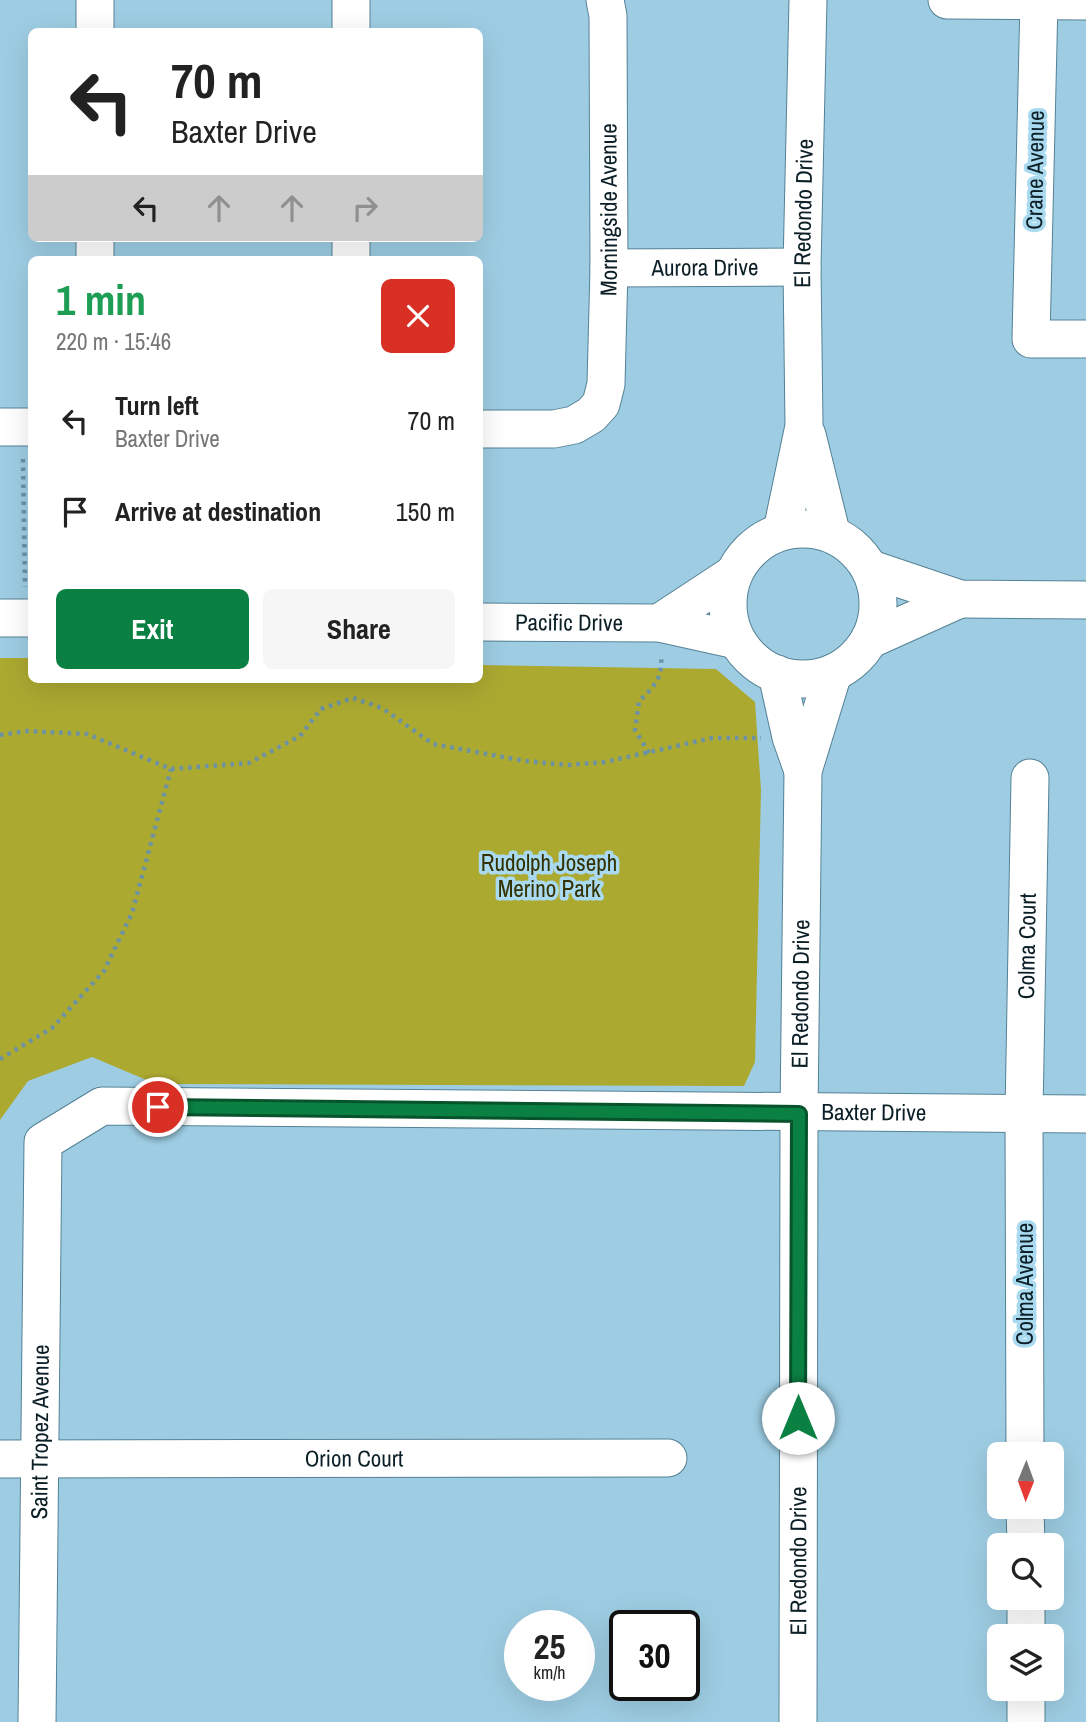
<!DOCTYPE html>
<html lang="en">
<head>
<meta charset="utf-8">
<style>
  :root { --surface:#fff; --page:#f6f6f6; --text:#222; --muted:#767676; --accent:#0b8043 }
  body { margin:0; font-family:"Archivo Narrow",sans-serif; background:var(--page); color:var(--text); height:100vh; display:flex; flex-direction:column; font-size:26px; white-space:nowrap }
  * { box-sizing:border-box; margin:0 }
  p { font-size:23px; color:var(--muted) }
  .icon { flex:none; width:38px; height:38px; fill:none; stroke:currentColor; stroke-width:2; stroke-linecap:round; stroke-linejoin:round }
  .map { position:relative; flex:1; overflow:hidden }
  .side { position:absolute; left:28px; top:256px; width:455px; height:427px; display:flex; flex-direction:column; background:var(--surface); border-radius:10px; box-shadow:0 7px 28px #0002 }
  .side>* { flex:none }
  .top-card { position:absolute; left:28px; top:28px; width:455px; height:214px; border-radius:10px; box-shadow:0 7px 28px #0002; background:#fff; color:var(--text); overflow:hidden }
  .needle { width:46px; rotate:181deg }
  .fabs { position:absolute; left:987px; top:1442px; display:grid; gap:14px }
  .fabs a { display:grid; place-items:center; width:77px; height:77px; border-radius:10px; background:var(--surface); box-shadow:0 7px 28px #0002; font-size:35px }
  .speed { position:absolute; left:504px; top:1610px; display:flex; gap:14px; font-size:35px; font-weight:700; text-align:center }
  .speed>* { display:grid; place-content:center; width:91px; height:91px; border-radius:50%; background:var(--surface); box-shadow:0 7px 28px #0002; line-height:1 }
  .speed small { font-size:18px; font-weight:400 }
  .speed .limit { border:4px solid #111; border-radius:10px; background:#fff; color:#111 }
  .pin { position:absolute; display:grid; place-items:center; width:60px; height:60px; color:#fff; margin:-30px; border:4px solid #fff; border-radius:50%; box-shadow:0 2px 7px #0007 }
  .me { position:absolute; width:77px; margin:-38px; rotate:0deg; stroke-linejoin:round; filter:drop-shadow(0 0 5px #0008) }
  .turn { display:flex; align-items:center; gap:24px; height:147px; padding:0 28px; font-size:32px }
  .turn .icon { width:91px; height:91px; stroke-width:2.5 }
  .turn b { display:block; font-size:49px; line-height:60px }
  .lanes { display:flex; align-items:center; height:66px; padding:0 28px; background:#0003; justify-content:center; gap:35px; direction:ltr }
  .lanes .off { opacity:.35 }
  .round { display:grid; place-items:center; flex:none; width:74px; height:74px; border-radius:10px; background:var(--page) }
  .summary { display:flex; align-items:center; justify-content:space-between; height:119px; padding:0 28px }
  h1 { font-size:42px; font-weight:700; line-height:52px; color:#1e9e55 }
  .primary-button { display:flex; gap:14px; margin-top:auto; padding:14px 28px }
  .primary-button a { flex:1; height:80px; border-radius:10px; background:var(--accent); color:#fff; font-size:28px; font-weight:700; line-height:80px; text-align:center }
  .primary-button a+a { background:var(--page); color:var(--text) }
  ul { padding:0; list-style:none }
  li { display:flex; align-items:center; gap:21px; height:91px; padding:0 28px }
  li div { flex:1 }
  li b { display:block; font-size:26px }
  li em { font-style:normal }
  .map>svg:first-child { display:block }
  .green { fill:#aca931 }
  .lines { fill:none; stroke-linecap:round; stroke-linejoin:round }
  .minor-casing { stroke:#548195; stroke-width:39 }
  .path { stroke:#6c92a3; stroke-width:4.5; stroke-dasharray:3.5 5; stroke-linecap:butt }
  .minor { stroke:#fff; stroke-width:37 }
  .route-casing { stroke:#07532c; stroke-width:18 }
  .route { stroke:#0b8043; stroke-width:12 }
  .labels { text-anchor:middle; stroke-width:7; stroke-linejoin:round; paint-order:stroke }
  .street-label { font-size:23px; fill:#0c1f27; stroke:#aadaf0 }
  .park-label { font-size:23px; fill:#333100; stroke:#aadaf0 }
</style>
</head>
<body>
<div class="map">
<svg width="1086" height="1722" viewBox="0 0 1086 1722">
  <rect width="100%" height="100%" fill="#9ecde3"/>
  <path class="green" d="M 0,658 L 31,658 L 32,679 L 480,679 L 480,665 L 716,669 L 755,702 L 761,790 L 755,1062 L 744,1086 L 156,1084 L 92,1057 L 28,1081 L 0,1120 Z"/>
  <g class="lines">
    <g class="minor-casing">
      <g id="minor">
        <path d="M 947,0 L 1086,1"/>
        <path d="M 1039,1 L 1031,339 L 1086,339"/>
        <path d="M 95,32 L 95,0"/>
        <path d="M 351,32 L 351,0"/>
        <path d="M 95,259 L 95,238"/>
        <path d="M 351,259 L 351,238"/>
        <path id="s1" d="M 609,268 L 802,267"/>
        <path d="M 0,427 L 32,427"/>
        <path id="s2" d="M 480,429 L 554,429 L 574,425 L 591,415 L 601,404 L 606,384 L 609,268 L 608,16 L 605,0"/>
        <path d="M 807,435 L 831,532"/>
        <circle cx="803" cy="604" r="75"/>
        <path id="s3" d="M 782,531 L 804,426 L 802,267 L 808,0"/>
        <path d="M 871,569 L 960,599 L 1086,600"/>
        <path d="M 0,618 L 32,618"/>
        <path id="s4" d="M 480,622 L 659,623 L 736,640"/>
        <path d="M 659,623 L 732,575"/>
        <path d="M 869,640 L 960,599"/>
        <path d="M 777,674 L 791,737 L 803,771"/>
        <path id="s5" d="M 1025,1454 L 1024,1114 L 1030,778"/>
        <path id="s6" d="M 0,1459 L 668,1458"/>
        <path d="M 1025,1507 L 1026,1545"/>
        <path d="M 1026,1598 L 1026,1636"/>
        <path d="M 1026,1689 L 1026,1722"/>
        <path id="s7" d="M 37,1722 L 43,1142 L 102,1106 L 1086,1114"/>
        <path id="s8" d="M 798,1722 L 799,1114 L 803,771 L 833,673"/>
      </g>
    </g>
    <path class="path" d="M 23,459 L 25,587
      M 0,735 L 28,731 L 87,734 L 171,769 L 249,763 L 300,736 L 321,709 L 353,698 L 382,708 L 433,744 L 525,761 L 567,765 L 605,762 L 712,738 L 761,738
      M 649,753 L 635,730 L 639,701 C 655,686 663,677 661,655
      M 0,1059 L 52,1028 L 104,971 L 132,913 L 171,769"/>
    <use href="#minor" class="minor"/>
  </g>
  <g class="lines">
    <g class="route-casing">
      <path id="route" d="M 158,1107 L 799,1114 L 798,1418"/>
    </g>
    <use href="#route" class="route"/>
  </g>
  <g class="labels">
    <g class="street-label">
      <text transform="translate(1035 170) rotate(-89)" y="8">Crane Avenue</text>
      <text dy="8" stroke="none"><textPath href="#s2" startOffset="324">Morningside Avenue</textPath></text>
      <text dy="8" stroke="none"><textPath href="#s3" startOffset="320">El Redondo Drive</textPath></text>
      <text dy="8" stroke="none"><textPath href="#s1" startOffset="96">Aurora Drive</textPath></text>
      <text dy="8" stroke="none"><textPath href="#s4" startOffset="89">Pacific Drive</textPath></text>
      <text dy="8" stroke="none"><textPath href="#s5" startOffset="508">Colma Court</textPath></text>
      <text dy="8" stroke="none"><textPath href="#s8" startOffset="728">El Redondo Drive</textPath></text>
      <text dy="8" stroke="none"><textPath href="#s7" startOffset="1421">Baxter Drive</textPath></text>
      <text transform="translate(1025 1284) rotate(-90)" y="8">Colma Avenue</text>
      <text dy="8" stroke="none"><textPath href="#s7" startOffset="290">Saint Tropez Avenue</textPath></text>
      <text dy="8" stroke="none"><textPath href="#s6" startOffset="354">Orion Court</textPath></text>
      <text dy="8" stroke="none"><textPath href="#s8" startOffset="161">El Redondo Drive</textPath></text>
    </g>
    <g class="park-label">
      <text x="549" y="871">Rudolph Joseph<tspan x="549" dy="26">Merino Park</tspan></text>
    </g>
  </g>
</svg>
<div class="fabs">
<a><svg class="needle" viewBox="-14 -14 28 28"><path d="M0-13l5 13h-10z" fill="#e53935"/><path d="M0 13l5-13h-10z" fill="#767676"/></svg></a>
<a><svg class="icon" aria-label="search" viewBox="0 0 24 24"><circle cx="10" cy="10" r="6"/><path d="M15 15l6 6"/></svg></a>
<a><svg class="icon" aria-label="layers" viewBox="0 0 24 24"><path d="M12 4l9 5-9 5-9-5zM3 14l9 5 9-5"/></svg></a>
</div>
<div class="speed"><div>25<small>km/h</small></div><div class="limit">30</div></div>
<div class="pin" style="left:158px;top:1107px;background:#d93025"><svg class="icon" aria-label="arrive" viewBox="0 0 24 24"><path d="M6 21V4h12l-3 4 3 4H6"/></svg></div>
<svg class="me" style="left:798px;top:1418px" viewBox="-20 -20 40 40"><circle r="19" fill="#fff"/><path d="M0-13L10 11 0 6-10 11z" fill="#0b8043"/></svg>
<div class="top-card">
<div class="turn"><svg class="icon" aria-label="left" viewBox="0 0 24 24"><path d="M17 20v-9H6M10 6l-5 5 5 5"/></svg><div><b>70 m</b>Baxter Drive</div></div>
<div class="lanes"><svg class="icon" aria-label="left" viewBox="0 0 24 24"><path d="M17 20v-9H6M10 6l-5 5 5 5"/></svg><svg class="icon off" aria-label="ahead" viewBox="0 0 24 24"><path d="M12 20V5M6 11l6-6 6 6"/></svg><svg class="icon off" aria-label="ahead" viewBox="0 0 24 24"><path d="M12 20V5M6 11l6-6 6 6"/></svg><svg class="icon off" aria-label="right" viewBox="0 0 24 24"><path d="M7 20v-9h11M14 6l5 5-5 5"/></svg></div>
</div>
<section class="side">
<div class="summary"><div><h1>1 min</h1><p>220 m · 15:46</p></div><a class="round" style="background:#d93025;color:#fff"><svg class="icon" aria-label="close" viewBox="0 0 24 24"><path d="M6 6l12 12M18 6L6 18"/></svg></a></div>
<ul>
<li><svg class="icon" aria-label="left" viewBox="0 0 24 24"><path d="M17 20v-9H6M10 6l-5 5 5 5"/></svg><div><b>Turn left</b><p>Baxter Drive</p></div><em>70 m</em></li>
<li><svg class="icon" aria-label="arrive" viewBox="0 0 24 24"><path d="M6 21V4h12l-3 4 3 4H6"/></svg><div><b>Arrive at destination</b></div><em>150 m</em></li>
</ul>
<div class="primary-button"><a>Exit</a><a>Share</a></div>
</section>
</div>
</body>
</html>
